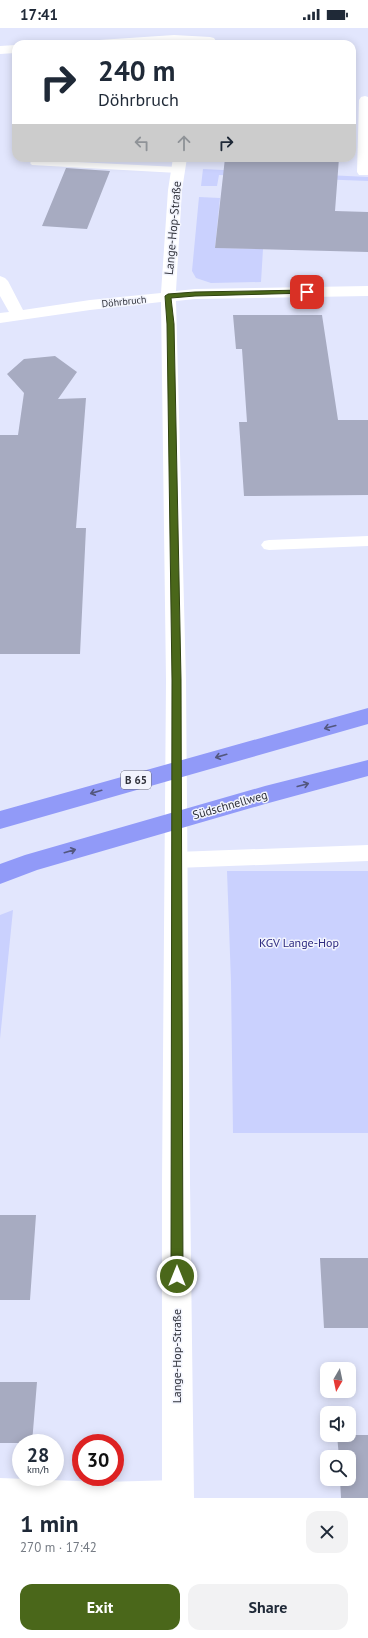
<!DOCTYPE html>
<html lang="en">
<head>
<meta charset="utf-8">
<style>
  :root { --surface:#fff; --page:#f2f2f3; --text:#1f2937; --muted:#747a83; --accent:#4a671a }
  body { margin:0; font-family:"PT Sans",sans-serif; background:var(--page); color:var(--text); height:100vh; display:flex; flex-direction:column; font-size:15px; white-space:nowrap }
  * { box-sizing:border-box; margin:0 }
  p { font-size:13px; color:var(--muted) }
  .icon { flex:none; width:22px; height:22px; fill:none; stroke:currentColor; stroke-width:2; stroke-linecap:round; stroke-linejoin:round }
  .map { position:relative; height:1470px; overflow:hidden }
  .panel { display:flex; flex-direction:column; background:var(--surface); flex:1 }
  .panel>* { flex:none }
  .top-card { position:absolute; left:12px; top:12px; width:344px; height:122px; border-radius:12px; box-shadow:0 2px 10px #0003; background:#fff; color:var(--text); overflow:hidden }
  .needle { width:26px; rotate:189deg }
  .fabs { position:absolute; left:320px; top:1334px; display:grid; gap:8px }
  .fabs a { display:grid; place-items:center; width:36px; height:36px; border-radius:8px; background:var(--surface); box-shadow:0 2px 10px #0003; font-size:20px }
  .speed { position:absolute; left:12px; top:1406px; display:flex; gap:8px; font-size:20px; font-weight:700; text-align:center }
  .speed>* { display:grid; place-content:center; width:52px; height:52px; border-radius:50%; background:var(--surface); box-shadow:0 2px 10px #0003; line-height:1 }
  .speed small { font-size:10px; font-weight:400 }
  .speed .limit { border:6px solid #d22; background:#fff; color:#111 }
  .pin { position:absolute; display:grid; place-items:center; width:34px; height:34px; color:#fff; margin:-17px; border-radius:8px; box-shadow:0 2px 6px #0006 }
  .me { position:absolute; width:44px; margin:-22px; rotate:0deg; stroke-linejoin:round; filter:drop-shadow(0 0 3px #0008) }
  .turn { display:flex; align-items:center; gap:14px; height:84px; padding:0 20px; font-size:18px }
  .turn .icon { width:52px; height:52px; stroke-width:2.5 }
  .turn b { display:block; font-size:28px; line-height:34px }
  .lanes { display:flex; align-items:center; height:38px; padding:0 20px; background:#0003; justify-content:center; gap:20px; direction:ltr }
  .lanes .off { opacity:.35 }
  .round { display:grid; place-items:center; flex:none; width:42px; height:42px; border-radius:12px; background:var(--page) }
  .head { display:flex; align-items:center; justify-content:space-between; height:68px; padding:0 20px }
  h1 { font-size:24px; font-weight:700; line-height:30px }
  .primary-button { display:flex; gap:8px; margin-top:auto; padding:8px 20px }
  .primary-button a { flex:1; height:46px; border-radius:12px; background:var(--accent); color:#fff; font-size:16px; font-weight:700; line-height:46px; text-align:center }
  .primary-button a+a { background:var(--page); color:var(--text) }
  .status { display:flex; justify-content:space-between; align-items:center; height:28px; padding:0 20px; background:var(--surface); direction:ltr }
  .status svg { height:11px; fill:currentColor }
  .map>svg:first-child { display:block }
  .green { fill:#cad1fe }
  .building { fill:#a7abc1 }
  .lines { fill:none; stroke-linecap:round; stroke-linejoin:round }
  .lane { fill:#fff; fill-rule:evenodd }
  .street { fill:#fff; fill-rule:evenodd }
  .highway { fill:#919af8; fill-rule:evenodd }
  .oneway { stroke:#53577e }
  .route { fill:#4a671a; stroke:#304311 }
  .labels { text-anchor:middle; stroke-width:3; stroke-linejoin:round; paint-order:stroke }
  .far-street-label { font-size:10px; fill:#31333c; stroke:#f2f4fd }
  .shield { fill:#f2f4fd; stroke:#6b6d76; stroke-width:1 }
  .shield-label { font-size:11px; font-weight:bold; fill:#31333c }
  .street-label { font-size:12px; fill:#31333c; stroke:#f2f4fd }
  .park-label { font-size:12px; fill:#2e2b80; stroke:#f2f4fd }
</style>
</head>
<body>
<div class="status"><b>17:41</b><svg viewBox="0 0 49 12"><path d="M0 12V9h3v3zM5 12V6h3v6zM10 12V3h3v9zM15 12V0h3v12zM26 1h20v11H26zM47 4h2v5h-2z"/></svg></div>
<div class="map">
<svg width="368" height="1470" viewBox="0 0 368 1470">
  <rect width="100%" height="100%" fill="#e2e6fd"/>
  <path class="green" d="M 203,141 L 368,149 L 368,153 L 219,147 L 217,158 L 201,158 Z
    M 199,169 L 220,170 L 215,220 L 263,221 L 261,254 L 211,255 L 196,250 L 192,243 Z
    M 227,843 L 368,843 L 368,1105 L 233,1105 L 231,954 Z
    M 13,882 L 0,1011 L 0,887 Z"/>
  <path class="building" d="M 71,130 L 114,130 L 113,134 L 70,132 Z
    M 225,130 L 339,130 L 335,183 L 368,184 L 368,224 L 215,220 Z
    M 66,140 L 110,143 L 87,201 L 42,198 Z
    M 233,287 L 322,287 L 338,392 L 368,392 L 368,467 L 244,468 L 239,394 L 247,394 L 242,321 L 236,321 Z
    M 55,328 L 77,344 L 58,371 L 86,370 L 76,500 L 86,500 L 80,626 L 0,626 L 0,407 L 18,407 L 24,365 L 7,346 L 24,331 Z
    M 0,1187 L 36,1187 L 30,1272 L 0,1272 Z
    M 320,1230 L 368,1230 L 368,1300 L 324,1300 Z
    M 0,1354 L 37,1354 L 32,1415 L 0,1415 Z
    M 337,1407 L 368,1407 L 368,1470 L 341,1470 L 340,1451 L 349,1451 L 349,1429 L 339,1429 Z"/>
  <g class="lines">
    <path class="lane" d="M 36,132 L 178,139 L 184,142 L 178,145 L 32,137 L 30,135 L 32,133 Z
      M 368,508 L 368,518 L 269,522 L 264,521 L 261,517 L 264,513 L 269,512 Z
      M 368,817 L 368,833 L 176,840 L 169,837 L 166,832 L 169,827 L 176,824 Z
      M 0,1450 L 102,1454 L 178,1452 L 187,1456 L 191,1465 L 189,1470 L 0,1470 Z"/>
    <path class="street" d="M 174,7 L 210,9 L 214,10 L 216,13 L 212,16 L 174,15 L 93,16 L 95,13 L 99,12 Z
      M 16,17 L 16,25 L 0,26 L 0,18 Z
      M 365,68 L 368,69 L 368,147 L 359,147 L 357,144 L 359,72 L 361,69 Z
      M 173,130 L 187,130 L 182,162 L 176,263 L 195,261 L 368,258 L 368,268 L 195,271 L 176,273 L 186,652 L 190,1155 L 194,1470 L 162,1470 L 162,1155 L 166,652 L 161,274 L 90,282 L 0,295 L 0,285 L 9,284 L 0,268 L 0,248 L 5,250 L 8,253 L 23,282 L 90,272 L 161,265 L 168,162 Z"/>
    <path class="highway" d="M 368,680 L 368,696 L 0,801 L 0,783 Z
      M 368,732 L 368,748 L 265,776 L 37,842 L 0,856 L 0,836 L 25,827 L 265,758 Z"/>
  </g>
  <defs><path id="oneway-shaft" d="M-6 0H5M1.5-3L5.5 0L1.5 3" fill="none" stroke-width="1.6" stroke-linecap="round" stroke-linejoin="round"/></defs>
  <g class="oneway">
    <use href="#oneway-shaft" transform="translate(330 699) rotate(165)"/>
    <use href="#oneway-shaft" transform="translate(221 728) rotate(164)"/>
    <use href="#oneway-shaft" transform="translate(303 757) rotate(-15)"/>
    <use href="#oneway-shaft" transform="translate(96 764) rotate(164)"/>
    <use href="#oneway-shaft" transform="translate(70 823) rotate(-16)"/>
  </g>
  <path class="route" d="M 307,262 L 310,264 L 309,265 L 195,268 L 171,270 L 174,296 L 181,652 L 183,1248 L 181,1252 L 177,1254 L 172,1252 L 171,1248 L 172,652 L 167,296 L 165,268 L 168,266 L 195,264 Z"/>
  <g class="labels">
    <g class="far-street-label">
      <text transform="translate(124 273) rotate(-6)" y="4">Döhrbruch</text>
    </g>
    <rect class="shield" x="121" y="743" width="30" height="18" rx="3"/>
    <g class="shield-label">
      <text x="136" y="756">B 65</text>
    </g>
    <g class="street-label">
      <text transform="translate(173 200) rotate(-85)" y="4">Lange-Hop-Straße</text>
      <text transform="translate(230 777) rotate(-16)" y="4">Südschnellweg</text>
      <text transform="translate(177 1328) rotate(-90)" y="4">Lange-Hop-Straße</text>
    </g>
    <g class="park-label">
      <text x="299" y="919">KGV Lange-Hop</text>
    </g>
  </g>
</svg>
<div class="fabs">
<a><svg class="needle" viewBox="-14 -14 28 28"><path d="M0-13l5 13h-10z" fill="#e53935"/><path d="M0 13l5-13h-10z" fill="#747a83"/></svg></a>
<a><svg class="icon" aria-label="sound" viewBox="0 0 24 24"><path d="M4 9h4l5-4v14l-5-4H4zM17 9q2 3 0 6"/></svg></a>
<a><svg class="icon" aria-label="search" viewBox="0 0 24 24"><circle cx="10" cy="10" r="6"/><path d="M15 15l6 6"/></svg></a>
</div>
<div class="speed"><div>28<small>km/h</small></div><div class="limit">30</div></div>
<div class="pin" style="left:307px;top:264px;background:#d93025"><svg class="icon" aria-label="arrive" viewBox="0 0 24 24"><path d="M6 21V4h12l-3 4 3 4H6"/></svg></div>
<svg class="me" style="left:177px;top:1248px" viewBox="-20 -20 40 40"><circle r="17" fill="#4a671a" stroke="#fff" stroke-width="3"/><path d="M0-11L8 9 0 5-8 9z" fill="#fff"/></svg>
<div class="top-card">
<div class="turn"><svg class="icon" aria-label="right" viewBox="0 0 24 24"><path d="M7 20v-9h11M14 6l5 5-5 5"/></svg><div><b>240 m</b>Döhrbruch</div></div>
<div class="lanes"><svg class="icon off" aria-label="left" viewBox="0 0 24 24"><path d="M17 20v-9H6M10 6l-5 5 5 5"/></svg><svg class="icon off" aria-label="ahead" viewBox="0 0 24 24"><path d="M12 20V5M6 11l6-6 6 6"/></svg><svg class="icon" aria-label="right" viewBox="0 0 24 24"><path d="M7 20v-9h11M14 6l5 5-5 5"/></svg></div>
</div>
</div>
<section class="panel">
<div class="head"><div><h1>1 min</h1><p>270 m · 17:42</p></div><a class="round"><svg class="icon" aria-label="close" viewBox="0 0 24 24"><path d="M6 6l12 12M18 6L6 18"/></svg></a></div>
<div class="primary-button"><a>Exit</a><a>Share</a></div>
</section>
</body>
</html>
